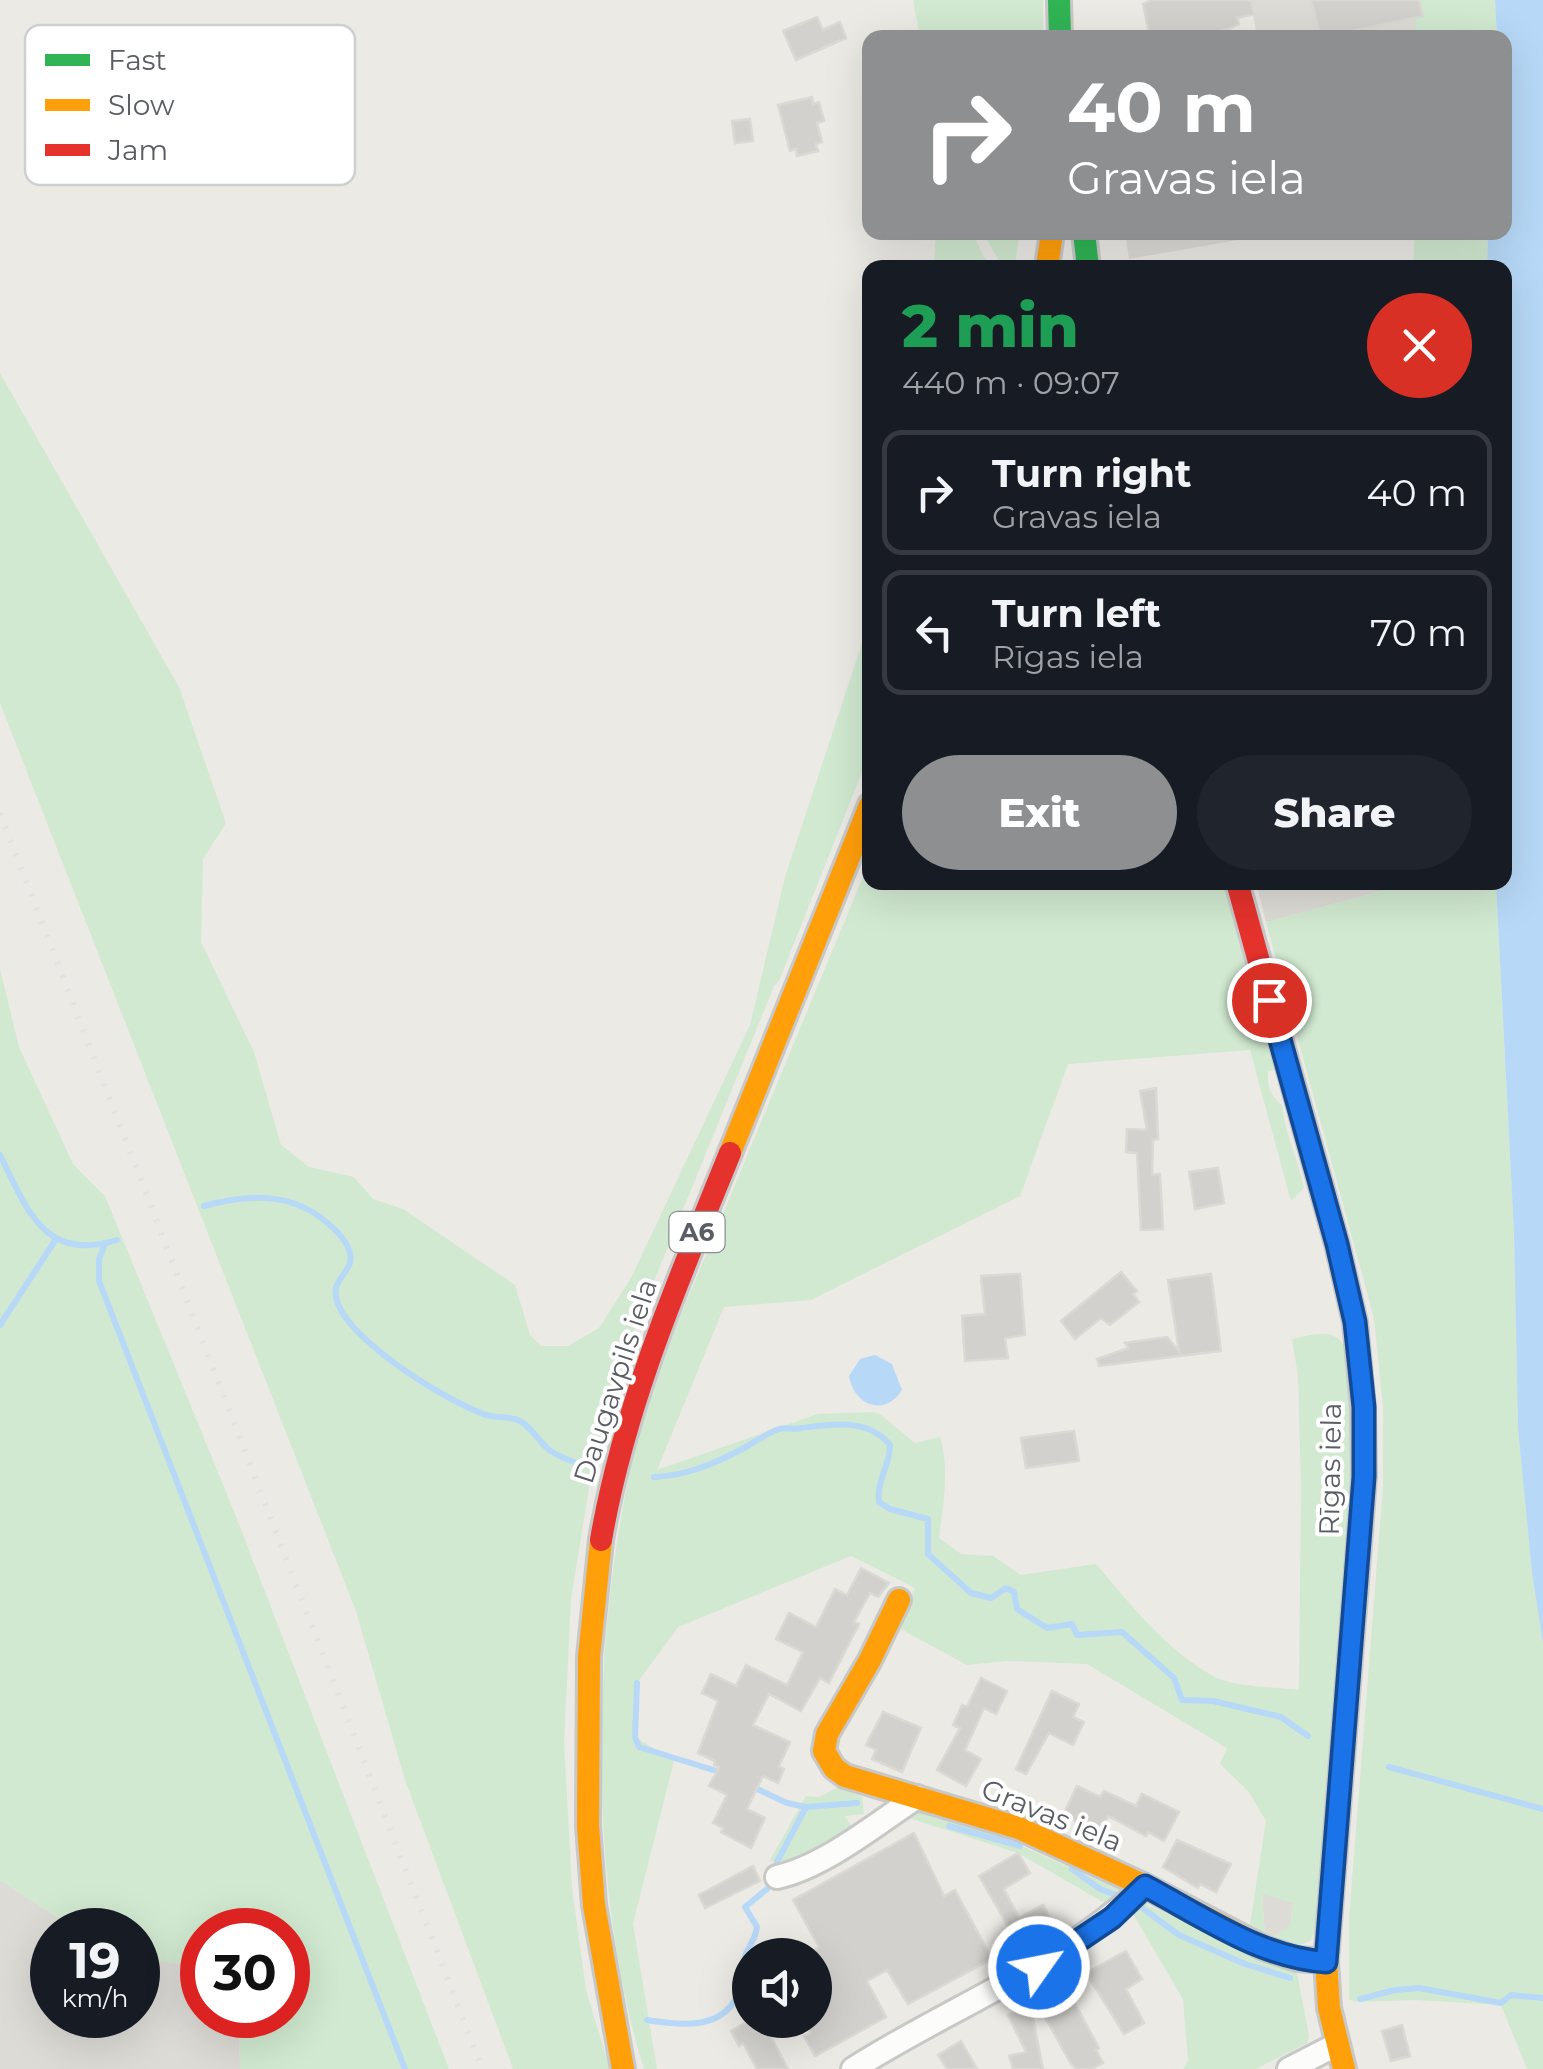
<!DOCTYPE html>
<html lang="en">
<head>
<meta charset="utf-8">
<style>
  :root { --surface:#171b24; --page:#20242c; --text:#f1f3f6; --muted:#9ea1a6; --line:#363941; --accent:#8d8f91 }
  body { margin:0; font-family:Montserrat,sans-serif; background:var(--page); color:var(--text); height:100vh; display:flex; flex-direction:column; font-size:38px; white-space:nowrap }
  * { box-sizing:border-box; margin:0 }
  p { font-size:32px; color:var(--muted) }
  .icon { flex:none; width:55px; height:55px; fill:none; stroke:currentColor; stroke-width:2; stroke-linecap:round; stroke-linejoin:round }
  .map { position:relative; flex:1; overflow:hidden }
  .side { position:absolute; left:862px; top:260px; width:650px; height:630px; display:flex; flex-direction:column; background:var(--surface); border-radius:20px; box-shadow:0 10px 40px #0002 }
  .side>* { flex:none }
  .guide { position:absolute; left:862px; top:30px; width:650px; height:210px; border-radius:20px; box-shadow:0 10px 40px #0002; background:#8d8f91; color:#fff; overflow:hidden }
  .buttons { position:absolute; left:732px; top:1938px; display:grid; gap:20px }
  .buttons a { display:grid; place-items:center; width:100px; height:100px; border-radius:50%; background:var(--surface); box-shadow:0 10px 40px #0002; font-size:50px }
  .speed { position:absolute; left:30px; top:1908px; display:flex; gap:20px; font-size:50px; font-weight:700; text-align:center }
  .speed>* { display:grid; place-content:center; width:130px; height:130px; border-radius:50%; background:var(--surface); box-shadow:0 10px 40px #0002; line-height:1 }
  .speed small { font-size:25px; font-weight:400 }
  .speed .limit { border:15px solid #d22; background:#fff; color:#111 }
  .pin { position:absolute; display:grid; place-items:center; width:85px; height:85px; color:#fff; margin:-42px; border:5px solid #fff; border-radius:50%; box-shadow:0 2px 10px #0007 }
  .me { position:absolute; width:110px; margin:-55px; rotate:57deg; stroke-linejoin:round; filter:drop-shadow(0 0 8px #0008) }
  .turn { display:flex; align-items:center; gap:35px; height:210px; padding:0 40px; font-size:45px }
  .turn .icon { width:130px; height:130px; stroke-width:2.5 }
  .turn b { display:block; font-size:70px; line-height:85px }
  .round { display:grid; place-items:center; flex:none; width:105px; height:105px; border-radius:52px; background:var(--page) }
  .head { display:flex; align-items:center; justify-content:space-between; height:170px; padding:0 40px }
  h1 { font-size:60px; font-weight:800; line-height:75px; color:#1e9e55 }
  .primary-button { display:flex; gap:20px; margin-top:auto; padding:20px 40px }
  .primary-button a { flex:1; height:115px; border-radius:60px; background:var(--accent); color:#fff; font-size:40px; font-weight:800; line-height:115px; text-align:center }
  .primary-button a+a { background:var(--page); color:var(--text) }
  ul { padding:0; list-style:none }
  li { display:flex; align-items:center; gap:30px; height:125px; margin:0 20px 15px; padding:0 20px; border:5px solid var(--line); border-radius:20px }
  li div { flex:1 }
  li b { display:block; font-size:38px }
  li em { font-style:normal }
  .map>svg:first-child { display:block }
  .industrial { fill:#dcdbd6 }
  .green { fill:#d1e9d0; fill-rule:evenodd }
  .water { fill:#b7d8f7 }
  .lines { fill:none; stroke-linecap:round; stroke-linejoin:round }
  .stream { stroke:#b7d8f7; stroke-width:6 }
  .building { fill:#d2d1ce; stroke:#dad9d4; stroke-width:2.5 }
  .street-casing { stroke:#c8c8c7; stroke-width:28 }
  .fast-casing { stroke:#c7c8c7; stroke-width:28 }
  .slow-casing { stroke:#c7c8c7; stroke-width:28 }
  .jam-casing { stroke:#c7c8c7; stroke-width:28 }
  .street { stroke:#fcfcfb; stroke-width:22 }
  .fast { stroke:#30b455; stroke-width:22 }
  .slow { stroke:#ff9f0a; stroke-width:22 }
  .jam { stroke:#e5322d; stroke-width:22 }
  .rail { stroke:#e2e2e2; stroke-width:6; stroke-dasharray:2.5 12; stroke-linecap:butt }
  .route-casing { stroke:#114b97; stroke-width:25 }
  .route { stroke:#1a73e8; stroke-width:18 }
  .labels { text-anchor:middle; stroke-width:8; stroke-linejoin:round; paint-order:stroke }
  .shield { fill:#fff; stroke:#8c8e92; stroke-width:2.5 }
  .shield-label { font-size:25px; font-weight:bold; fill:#5a5e64 }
  .street-label { font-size:28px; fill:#5a5e64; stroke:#fff }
  .key { fill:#fff; stroke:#cecfd0; stroke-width:2.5 }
  .key-label { font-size:28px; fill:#5a5e64 }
</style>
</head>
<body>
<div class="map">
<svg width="1543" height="2069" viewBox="0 0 1543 2069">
  <rect width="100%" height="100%" fill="#ebeae5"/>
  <path class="industrial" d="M 1251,0 L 1416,0 L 1416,37 L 1257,37 Z
    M 1125,232 L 1277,232 L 1277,233 L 1129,259 Z
    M 1256,882 L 1412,883 L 1266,922 Z
    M 0,1880 L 77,1930 L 52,1930 L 52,2015 L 138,2015 L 138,1958 L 202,1967 L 202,2015 L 239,2015 L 240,2069 L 0,2069 Z
    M 1262,1893 L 1293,1903 L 1290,1926 L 1273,1937 L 1265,1935 Z"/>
  <path class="green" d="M 913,0 L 1043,0 L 1043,37 L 920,37 Z
    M 1416,0 L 1495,0 L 1497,37 L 1416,38 Z
    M 936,232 L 973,233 L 983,256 L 992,267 L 934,267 Z
    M 983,233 L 1019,233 L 1015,267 L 1002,266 Z
    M 1415,233 L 1488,233 L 1487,267 L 1413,267 Z
    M 0,373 L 179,687 L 226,823 L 203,859 L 201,942 L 254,1052 L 281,1145 L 309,1167 L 354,1177 L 373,1199 L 403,1209 L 515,1285 L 530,1335 L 541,1346 L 568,1346 L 599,1328 L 631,1278 L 750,1025 L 785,877 L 870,619 L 870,752 L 779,981 L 774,986 L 619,1367 L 591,1476 L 571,1599 L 564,1743 L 572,1888 L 586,1990 L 610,2069 L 513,2069 L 405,1780 L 356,1611 L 0,703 Z
    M 870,860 L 870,882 L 1224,883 L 1276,1070 L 1268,1071 C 1267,1087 1270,1095 1282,1105 C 1285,1135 1298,1159 1304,1188 L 1291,1201 L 1250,1050 L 1068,1064 L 1020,1196 L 811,1300 L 724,1307 L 657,1470 L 818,1414 L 873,1412 L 881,1415 L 915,1443 L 940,1437 C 950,1469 943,1505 939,1538 L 961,1554 L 993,1556 L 1021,1575 L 1096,1564 C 1130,1604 1168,1652 1215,1677 C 1233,1687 1277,1687 1299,1690 L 1301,1487 L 1298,1376 L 1292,1339 C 1308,1336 1331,1327 1342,1343 C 1370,1382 1341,1619 1337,1676 C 1330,1760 1324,1844 1316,1927 L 1311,1940 L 1293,1949 L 1249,1931 L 1266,1821 L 1249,1792 L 1220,1764 L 1227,1748 L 1087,1664 L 1007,1661 L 967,1665 L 895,1626 L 915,1588 L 851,1556 L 678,1627 L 637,1683 L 635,1737 L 674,1761 L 633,1924 L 657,2069 L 644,2069 C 581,1866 590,1576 656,1375 ZM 1262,1894 L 1293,1903 L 1290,1926 L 1273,1937 L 1265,1935 Z
    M 1412,883 L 1496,883 L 1514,1233 L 1518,1428 L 1532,1573 L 1543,1643 L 1543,2069 L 1527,2069 L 1501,2005 L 1416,2000 L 1355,2002 L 1349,1999 L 1349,1919 L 1383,1487 L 1383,1407 L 1374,1318 L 1266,922 Z
    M 0,969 L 19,1047 L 73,1164 L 105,1196 L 235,1514 L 449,2069 L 240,2069 L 239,2015 L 288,2015 L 288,1930 L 202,1930 L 202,1967 L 138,1958 L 138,1930 L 77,1930 L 0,1880 Z
    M 839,1787 L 862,1797 L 864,1814 L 845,1816 L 855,1832 L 783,1867 L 770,1860 L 806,1796 L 819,1797 Z
    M 916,1811 L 946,1812 L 1122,1891 L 1110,1906 L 1018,1853 L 909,1818 L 880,1835 Z
    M 1143,1903 L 1297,1973 L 1309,2036 L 1307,2043 L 1256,2069 L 1183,2069 L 1188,2061 L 1183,1999 L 1130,1909 Z"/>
  <path class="water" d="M 1495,0 L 1543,0 L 1543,1643 L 1532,1573 L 1518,1428 L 1514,1233 L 1496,883 L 1505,882 L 1505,268 L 1487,267 L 1488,233 L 1505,232 L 1505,38 L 1497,37 Z
    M 875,1355 L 892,1364 L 902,1390 C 885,1417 854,1406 849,1376 L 860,1359 Z"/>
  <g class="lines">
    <path class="stream" d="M 0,1155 C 27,1209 44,1263 117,1240
      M 204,1206 C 252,1193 296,1192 333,1228 C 340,1234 348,1244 350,1253 C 354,1268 339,1275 336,1288 C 332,1308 358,1333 372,1345 C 400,1370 448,1400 483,1414 C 495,1419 508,1415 520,1421 C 531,1427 538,1440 547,1448 C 554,1455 565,1458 574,1462
      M 105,1244 L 99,1259 L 99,1281 L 405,2069
      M 0,1325 L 56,1239
      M 654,1477 C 686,1476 716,1463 744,1448 C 755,1442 767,1433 779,1429 C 786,1427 795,1430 802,1428 C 834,1424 868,1418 890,1445 C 890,1465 876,1482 879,1502 L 890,1509 L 928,1519 L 928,1554 L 971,1593 L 991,1598 L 1006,1588 L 1014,1592 L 1017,1609 L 1047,1628 L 1072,1624 L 1077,1635 L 1122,1632 L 1174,1678 L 1182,1700 L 1213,1701 L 1281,1717 L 1308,1736
      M 637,1683 L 635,1737 L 639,1747 L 723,1773
      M 1389,1767 L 1543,1809
      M 753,1787 L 787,1803 L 806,1807
      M 949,1826 L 1020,1846
      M 777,1862 L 806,1807 L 857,1803
      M 1072,1869 L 1100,1889 L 1116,1895
      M 1141,1907 L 1179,1935 L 1245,1964 L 1290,1978
      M 1360,1999 L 1395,1990 L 1419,1988 L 1501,2003 L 1511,1995 L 1543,1998
      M 647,2020 C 683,2026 727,2031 741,1987 C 744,1977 742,1966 745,1956 C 749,1945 755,1941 757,1927 L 745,1907 L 767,1889"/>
  </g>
  <path class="building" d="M 1152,0 L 1251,0 L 1254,14 L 1237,18 L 1239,24 L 1228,29 L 1185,38 L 1150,38 L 1143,4 Z
    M 1311,0 L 1419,0 L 1423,16 L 1321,38 Z
    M 817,17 L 823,30 L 840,22 L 846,38 L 796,60 L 783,31 Z
    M 812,97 L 813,104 L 819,102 L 824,121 L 817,123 L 822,142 L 816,144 L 818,151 L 797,156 L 796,149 L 790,151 L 778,105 Z
    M 750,119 L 753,141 L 735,143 L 732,121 Z
    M 1156,1088 L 1158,1139 L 1153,1140 L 1152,1175 L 1160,1174 L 1163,1229 L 1141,1230 L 1137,1153 L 1126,1152 L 1127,1129 L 1147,1130 L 1140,1091 Z
    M 1218,1168 L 1224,1203 L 1195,1209 L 1189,1172 Z
    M 1121,1272 L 1137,1291 L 1133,1294 L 1139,1302 L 1110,1325 L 1101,1318 L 1075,1339 L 1061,1321 Z
    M 1020,1274 L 1025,1335 L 1005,1338 L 1008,1358 L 965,1361 L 962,1316 L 985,1314 L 981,1276 Z
    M 1211,1274 L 1221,1351 L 1099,1366 L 1097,1359 L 1128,1348 L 1125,1343 L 1167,1337 L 1179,1351 L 1168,1280 Z
    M 1074,1431 L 1079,1461 L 1026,1468 L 1021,1438 Z
    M 861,1568 L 889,1583 L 878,1597 L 870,1593 L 854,1622 L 859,1624 L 829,1683 L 820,1678 L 801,1711 L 769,1694 L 753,1725 L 790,1742 L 779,1766 L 784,1769 L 778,1783 L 763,1776 L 747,1809 L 765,1818 L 751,1848 L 721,1832 L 723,1828 L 713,1823 L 727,1795 L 709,1786 L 719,1767 L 714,1765 L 715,1761 L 698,1753 L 718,1701 L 702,1693 L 711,1674 L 736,1686 L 746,1665 L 787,1685 L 803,1652 L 776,1639 L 789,1613 L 816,1627 L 835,1589 L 847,1595 Z
    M 981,1678 L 1007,1691 L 996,1714 L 984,1708 L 965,1750 L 981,1759 L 966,1786 L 937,1770 L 960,1728 L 953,1725 L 962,1705 L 967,1707 Z
    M 1052,1691 L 1079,1704 L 1073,1717 L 1084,1722 L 1073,1745 L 1049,1733 L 1026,1774 L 1016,1769 Z
    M 883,1712 L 921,1728 L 902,1772 L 872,1759 L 876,1750 L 866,1745 Z
    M 1077,1786 L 1100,1797 L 1104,1791 L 1136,1806 L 1142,1794 L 1179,1812 L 1164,1841 L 1148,1832 L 1146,1836 L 1108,1816 L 1101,1830 L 1085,1821 L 1083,1825 L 1063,1815 Z
    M 914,1833 L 944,1896 L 955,1890 L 992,1959 L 908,2004 L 887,1970 L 867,1981 L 886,2017 L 815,2056 L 804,2036 L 811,2033 L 808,2027 L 815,2023 L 815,1950 L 819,1947 L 793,1900 Z
    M 1177,1840 L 1231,1864 L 1216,1892 L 1200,1884 L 1198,1888 L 1163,1867 Z
    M 1018,1853 L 1030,1873 L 1004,1889 L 1019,1918 L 1043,1905 L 1054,1926 L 1020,1947 L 979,1876 Z
    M 753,1866 L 760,1881 L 705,1908 L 699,1895 Z
    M 1126,1951 L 1142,1979 L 1126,1989 L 1144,2023 L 1124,2034 L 1086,1973 Z
    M 1065,1985 L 1099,2048 L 1096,2050 L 1103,2063 L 1092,2069 L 1076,2069 L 1071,2064 L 1036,2001 Z
    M 1030,2003 L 1043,2069 L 1013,2069 L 1009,2056 L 1026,2052 L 1008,2015 Z
    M 750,2020 L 762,2020 L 788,2069 L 757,2069 L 743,2043 L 739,2046 L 731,2031 Z
    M 1402,2025 L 1410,2056 L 1391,2061 L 1382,2031 Z
    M 961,2041 L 977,2069 L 947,2069 L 938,2055 Z"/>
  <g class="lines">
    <g class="street-casing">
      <path id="street" d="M 777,1877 C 824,1867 876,1824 917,1797
        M 853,2069 C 952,2006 1058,1968 1145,1886
        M 1289,2069 L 1336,2045"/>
    </g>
    <g class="fast-casing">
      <path id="fast" d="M 1059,0 L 1060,38
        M 1084,232 L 1088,268"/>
    </g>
    <g class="slow-casing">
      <path id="slow" d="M 1047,268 L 1052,232
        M 730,1153 L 870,805
        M 601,1540 L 589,1657 L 588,1826 L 594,1905 L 623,2069
        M 899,1600 L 870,1660 L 827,1734 L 824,1751 L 834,1768 L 845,1776 L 1019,1828 L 1145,1886 L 1264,1948 L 1297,1959 L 1326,1961
        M 1344,2069 L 1329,2008 L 1326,1961 L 1360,1532"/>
    </g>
    <g class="jam-casing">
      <path id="jam" d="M 1237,882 L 1337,1244 L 1355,1322 L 1363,1407 L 1364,1477 L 1360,1532
        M 601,1540 C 624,1405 679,1279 730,1153"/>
    </g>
    <use href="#street" class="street"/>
    <use href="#fast" class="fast"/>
    <use href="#slow" class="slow"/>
    <use href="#jam" class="jam"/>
    <path class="rail" d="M 0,813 L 482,2069"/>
  </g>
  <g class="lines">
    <g class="route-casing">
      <path id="route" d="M 1039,1967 L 1112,1918 L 1145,1886 C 1202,1916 1261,1958 1326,1962 L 1364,1477 L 1364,1407 L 1355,1322 L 1337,1244 L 1269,1000"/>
    </g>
    <use href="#route" class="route"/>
  </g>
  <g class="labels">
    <rect class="shield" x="669.5" y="1212" width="55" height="40" rx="8"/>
    <g class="shield-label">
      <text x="697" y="1241">A6</text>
    </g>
    <g class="street-label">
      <text transform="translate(615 1381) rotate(-72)" y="10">Daugavpils iela</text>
      <text transform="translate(1330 1469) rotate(-89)" y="10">Rīgas iela</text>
      <text transform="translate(1052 1815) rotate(22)" y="10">Gravas iela</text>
    </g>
  </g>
  <rect x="25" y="25" width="330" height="160" rx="15" class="key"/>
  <rect x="45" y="54" width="45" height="12" fill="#30b455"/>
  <rect x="45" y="99" width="45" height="12" fill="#ff9f0a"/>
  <rect x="45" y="144" width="45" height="12" fill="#e5322d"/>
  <g class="key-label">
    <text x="108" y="70">Fast</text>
    <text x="108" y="115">Slow</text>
    <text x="108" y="160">Jam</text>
  </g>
</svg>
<div class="buttons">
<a><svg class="icon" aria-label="sound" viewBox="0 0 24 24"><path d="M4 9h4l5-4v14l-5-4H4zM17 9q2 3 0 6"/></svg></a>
</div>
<div class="speed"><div>19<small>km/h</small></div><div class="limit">30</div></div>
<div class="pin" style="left:1269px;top:1000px;background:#d93025"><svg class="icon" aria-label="arrive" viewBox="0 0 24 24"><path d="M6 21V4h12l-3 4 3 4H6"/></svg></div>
<svg class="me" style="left:1039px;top:1967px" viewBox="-20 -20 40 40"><circle r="17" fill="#1a73e8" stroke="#fff" stroke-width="3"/><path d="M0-11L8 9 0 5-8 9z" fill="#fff"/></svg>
<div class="guide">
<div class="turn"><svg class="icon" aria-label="right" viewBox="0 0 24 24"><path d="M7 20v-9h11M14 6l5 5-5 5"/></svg><div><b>40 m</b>Gravas iela</div></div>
</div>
<section class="side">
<div class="head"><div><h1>2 min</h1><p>440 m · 09:07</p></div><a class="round" style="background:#d93025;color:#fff"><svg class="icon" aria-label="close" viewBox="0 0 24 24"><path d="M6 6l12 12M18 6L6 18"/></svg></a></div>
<ul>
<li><svg class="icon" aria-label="right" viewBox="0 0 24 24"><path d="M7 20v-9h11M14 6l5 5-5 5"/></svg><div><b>Turn right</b><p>Gravas iela</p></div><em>40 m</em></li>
<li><svg class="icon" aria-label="left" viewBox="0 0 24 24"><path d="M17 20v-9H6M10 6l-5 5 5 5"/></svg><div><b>Turn left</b><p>Rīgas iela</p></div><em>70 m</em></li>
</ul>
<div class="primary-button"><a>Exit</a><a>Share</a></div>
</section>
</div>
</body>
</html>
